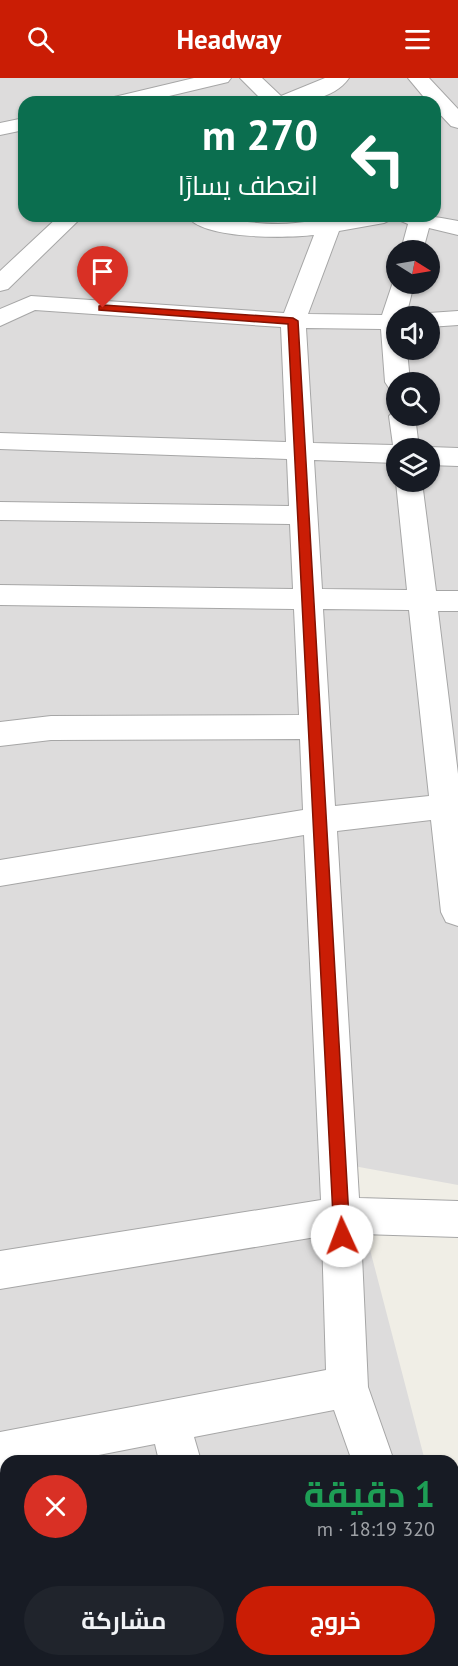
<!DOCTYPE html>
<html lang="ar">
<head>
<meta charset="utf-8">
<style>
  :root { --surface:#171b24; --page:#20242c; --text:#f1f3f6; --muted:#9ea1a6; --accent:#ca1d05 }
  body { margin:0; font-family:"PT Sans",Cairo,sans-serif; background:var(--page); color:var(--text); direction:rtl; height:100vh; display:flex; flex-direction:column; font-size:22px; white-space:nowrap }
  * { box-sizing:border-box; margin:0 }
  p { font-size:20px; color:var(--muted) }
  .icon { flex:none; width:33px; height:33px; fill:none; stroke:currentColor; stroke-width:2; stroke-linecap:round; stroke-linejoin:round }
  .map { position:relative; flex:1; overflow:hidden; direction:ltr }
  .drawer { position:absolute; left:0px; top:1377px; width:459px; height:212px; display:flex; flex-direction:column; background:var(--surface); border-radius:18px 18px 0 0; box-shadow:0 2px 4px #0004; direction:rtl }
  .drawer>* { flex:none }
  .guide { position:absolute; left:18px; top:18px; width:423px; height:126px; border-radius:18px; box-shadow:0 2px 4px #0004; direction:rtl; background:#0b6e4f; color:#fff; overflow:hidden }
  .needle { width:39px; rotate:101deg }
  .buttons { position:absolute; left:386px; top:162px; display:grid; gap:12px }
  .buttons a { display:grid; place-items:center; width:54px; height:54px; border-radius:50%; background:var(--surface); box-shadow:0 2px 4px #0004; font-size:30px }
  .pin { position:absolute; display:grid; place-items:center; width:51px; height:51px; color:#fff; margin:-62px -26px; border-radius:50% 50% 50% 0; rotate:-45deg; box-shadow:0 0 6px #0007 }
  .pin .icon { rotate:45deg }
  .me { position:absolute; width:66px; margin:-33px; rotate:358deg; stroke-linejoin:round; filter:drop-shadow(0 0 4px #0008) }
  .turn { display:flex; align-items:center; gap:21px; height:126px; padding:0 24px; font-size:27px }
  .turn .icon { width:78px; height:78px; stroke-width:2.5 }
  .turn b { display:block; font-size:42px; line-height:51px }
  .round { display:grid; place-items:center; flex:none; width:63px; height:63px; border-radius:32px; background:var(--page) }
  .head { display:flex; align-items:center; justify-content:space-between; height:102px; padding:0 24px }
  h1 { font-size:36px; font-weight:700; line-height:45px; color:#1e9e55 }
  .primary-button { display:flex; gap:12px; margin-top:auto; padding:12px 24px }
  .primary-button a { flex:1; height:69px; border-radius:36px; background:var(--accent); color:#fff; font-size:24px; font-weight:700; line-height:69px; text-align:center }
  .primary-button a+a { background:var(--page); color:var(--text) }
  header { display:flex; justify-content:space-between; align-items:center; height:78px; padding:0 24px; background:var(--accent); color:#fff; font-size:27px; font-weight:700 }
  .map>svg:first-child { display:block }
  .residential { fill:#dddcdc; fill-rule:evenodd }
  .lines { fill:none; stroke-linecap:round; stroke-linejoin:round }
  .minor-casing { stroke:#a6a6a6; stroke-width:2 }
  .minor { fill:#fff; fill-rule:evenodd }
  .route { fill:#ca1d05; stroke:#831303; stroke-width:1.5 }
</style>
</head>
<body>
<header><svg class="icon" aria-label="menu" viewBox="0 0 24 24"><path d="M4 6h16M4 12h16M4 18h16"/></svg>Headway<svg class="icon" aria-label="search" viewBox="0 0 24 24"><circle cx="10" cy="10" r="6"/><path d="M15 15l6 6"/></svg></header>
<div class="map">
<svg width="458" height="1588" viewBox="0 0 458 1588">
  <rect width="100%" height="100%" fill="#f0eee6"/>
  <path class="residential" d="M 0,0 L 458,0 L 458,1107 L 348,1087 L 425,1383 L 6,1383 L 6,1582 L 453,1582 L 453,1489 L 458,1508 L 458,1588 L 0,1588 ZM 24,24 L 435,24 L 435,138 L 24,138 ZM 396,172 L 429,172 L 429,206 L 396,206 ZM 396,238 L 429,238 L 429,272 L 396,272 ZM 396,304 L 429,304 L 429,338 L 396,338 ZM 396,370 L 429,370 L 429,404 L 396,404 Z"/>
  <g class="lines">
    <g class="minor-casing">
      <path id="minor" d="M 194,0 L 231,0 L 228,4 L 144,24 L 107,24 L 110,20 Z
        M 240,0 L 262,0 L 281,18 L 325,0 L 349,0 C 331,26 291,24 264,24 Z
        M 408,0 L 429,0 L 458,31 L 458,50 L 451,48 L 435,31 L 435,24 L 428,24 Z
        M 24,40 L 24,52 L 0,57 L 0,45 Z
        M 59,138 L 83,138 L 8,211 L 0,213 L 0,193 Z
        M 187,138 C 218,138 247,146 278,146 C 302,146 324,140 347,138 C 383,135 423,135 458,143 L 458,157 L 429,150 L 423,172 L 401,172 L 408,146 L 394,140 L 384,145 L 339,153 L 308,236 L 382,237 L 394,201 L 396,200 L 396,206 L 414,206 L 406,238 L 396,238 L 396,272 L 407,272 L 410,304 L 396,304 L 396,311 L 389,310 L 385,304 L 381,251 L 306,250 L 313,365 L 393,367 L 389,338 L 396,331 L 396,338 L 415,338 L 419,370 L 396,370 L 396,385 L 314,382 L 322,511 L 407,512 L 396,404 L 422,404 L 436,513 L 458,513 L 458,533 L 438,533 L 458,696 L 458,848 L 446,844 L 441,834 L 431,742 L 337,753 L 359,1120 L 458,1123 L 458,1159 L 361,1156 L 368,1309 L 394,1383 L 352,1383 L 334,1332 L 194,1359 L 201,1383 L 159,1383 L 155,1366 L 68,1383 L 6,1383 L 6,1395 L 0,1396 L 0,1354 L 326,1292 L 322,1158 L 0,1211 L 0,1173 L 321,1122 L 304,757 L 0,808 L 0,782 L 303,732 L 300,661 L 51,662 L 0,668 L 0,644 L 51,638 L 299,637 L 294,531 L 0,527 L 0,507 L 293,511 L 290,446 L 0,442 L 0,424 L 289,428 L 287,381 L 0,371 L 0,355 L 286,364 L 281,249 L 35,232 L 0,248 L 0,231 L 31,218 L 284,235 L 314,157 C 287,160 203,162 187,138 ZM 323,531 L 409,532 L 429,718 L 335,728 Z
        M 458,233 L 458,247 L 429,249 L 429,238 L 419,238 L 429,235 Z
        M 429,369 L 458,370 L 458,388 L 429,387 L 429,370 L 425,370 Z
        M 6,1543 L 6,1582 L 21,1582 L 0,1588 L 0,1544 Z
        M 453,1565 L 458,1571 L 458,1588 L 419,1588 L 417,1582 L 453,1582 Z
        M 211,1582 L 257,1582 L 258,1588 L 212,1588 Z"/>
    </g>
    <use href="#minor" class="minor"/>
  </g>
  <path class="route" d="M 103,227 L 293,240 L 298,243 L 350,1158 L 347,1164 L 342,1166 L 336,1164 L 334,1158 L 288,246 L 99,232 L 99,228 Z"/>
</svg>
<div class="buttons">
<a><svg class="needle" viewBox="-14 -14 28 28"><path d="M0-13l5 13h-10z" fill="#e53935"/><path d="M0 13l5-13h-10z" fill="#9ea1a6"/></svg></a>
<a><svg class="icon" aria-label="sound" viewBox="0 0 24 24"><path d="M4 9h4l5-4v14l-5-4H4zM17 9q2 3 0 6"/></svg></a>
<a><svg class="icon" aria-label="search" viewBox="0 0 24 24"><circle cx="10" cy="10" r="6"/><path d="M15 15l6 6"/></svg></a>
<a><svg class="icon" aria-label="layers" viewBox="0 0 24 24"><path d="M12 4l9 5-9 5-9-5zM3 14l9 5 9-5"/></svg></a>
</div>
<div class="pin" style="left:103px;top:230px;background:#d93025"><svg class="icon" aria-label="arrive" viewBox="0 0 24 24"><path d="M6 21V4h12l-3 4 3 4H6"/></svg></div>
<svg class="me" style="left:342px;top:1158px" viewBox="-20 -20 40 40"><circle r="19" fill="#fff"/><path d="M0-13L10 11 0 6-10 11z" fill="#ca1d05"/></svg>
<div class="guide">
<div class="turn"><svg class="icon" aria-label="left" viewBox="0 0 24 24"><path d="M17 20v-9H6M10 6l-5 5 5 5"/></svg><div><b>270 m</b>انعطف يسارًا</div></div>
</div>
<section class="drawer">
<div class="head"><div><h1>1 دقيقة</h1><p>320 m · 18:19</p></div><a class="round" style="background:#d93025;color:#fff"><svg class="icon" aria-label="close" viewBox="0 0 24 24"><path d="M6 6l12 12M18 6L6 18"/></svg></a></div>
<div class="primary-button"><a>خروج</a><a>مشاركة</a></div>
</section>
</div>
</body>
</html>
